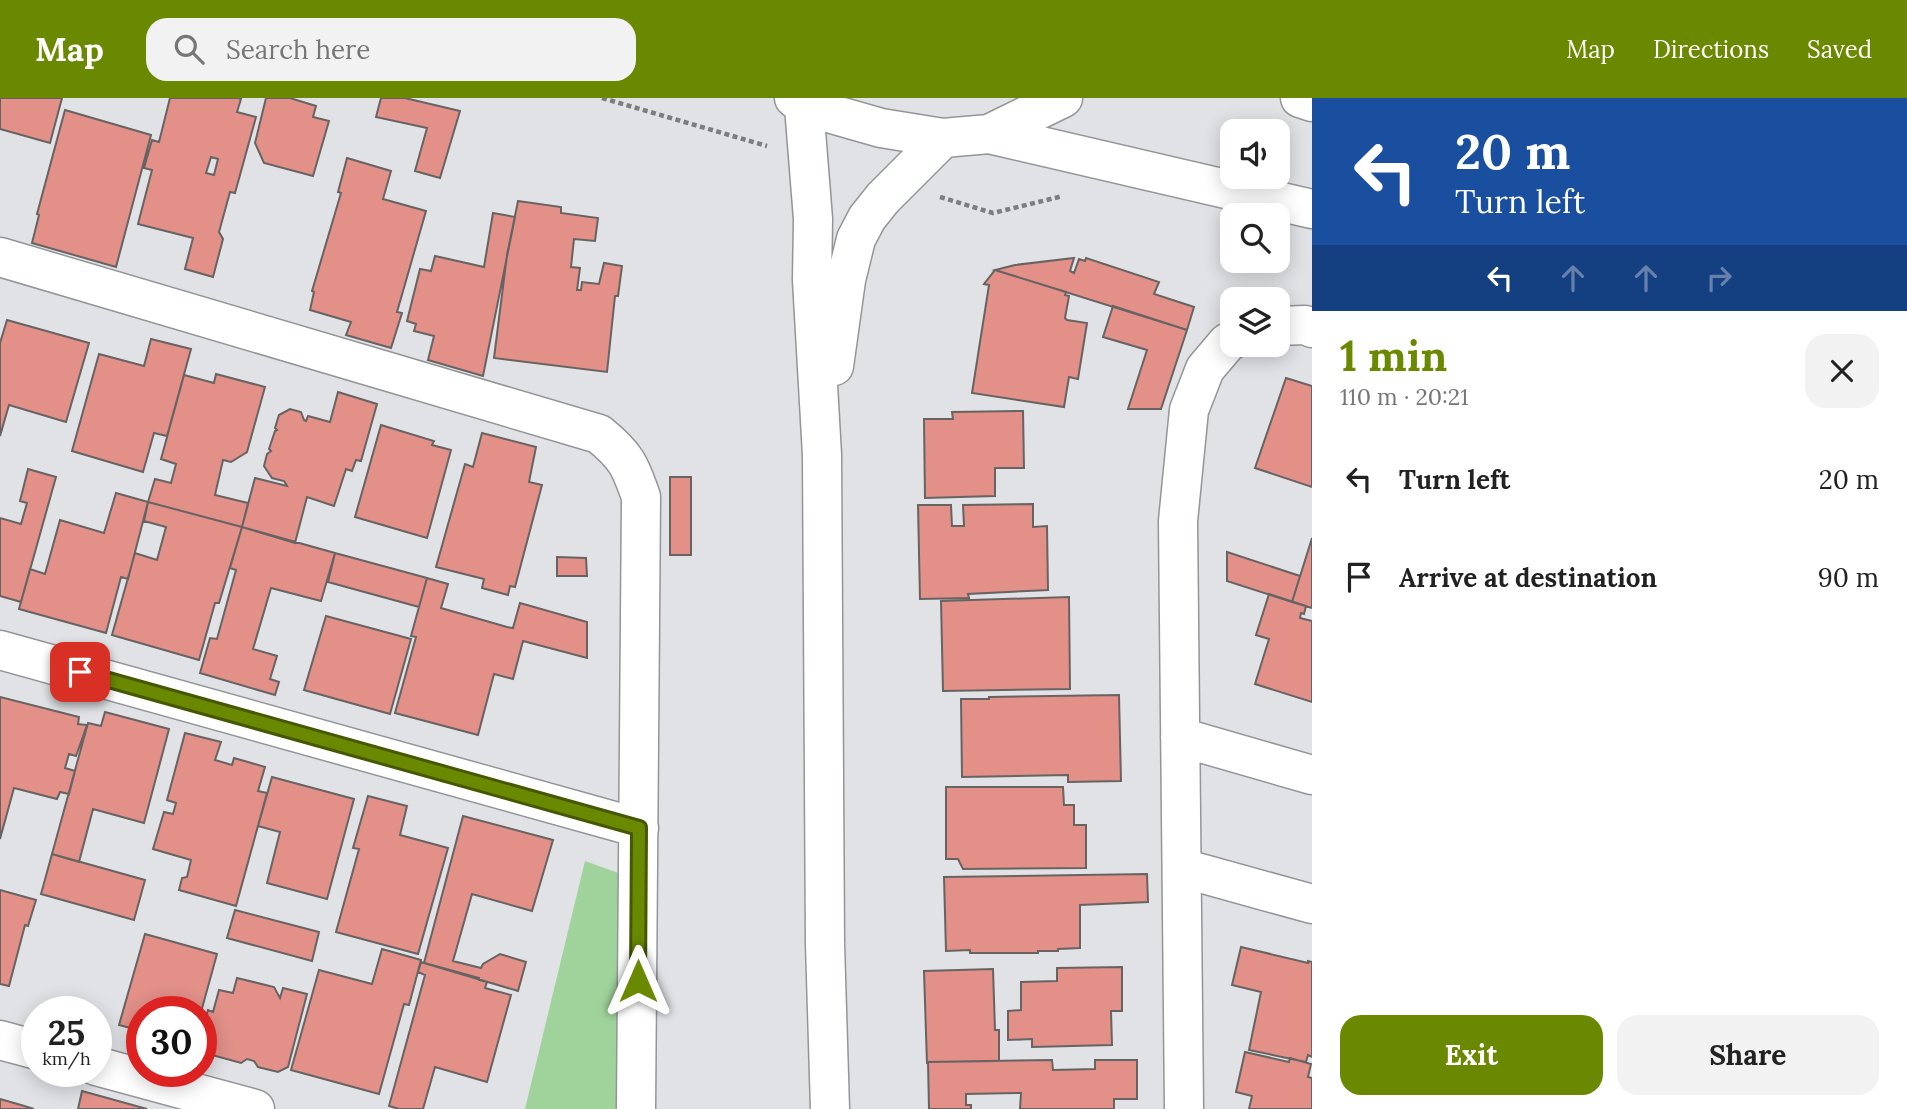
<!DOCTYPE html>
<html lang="en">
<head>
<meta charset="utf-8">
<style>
  :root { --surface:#fff; --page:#f2f2f2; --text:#222; --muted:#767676; --accent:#6a8800 }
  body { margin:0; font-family:Lora,serif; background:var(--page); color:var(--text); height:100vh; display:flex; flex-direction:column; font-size:26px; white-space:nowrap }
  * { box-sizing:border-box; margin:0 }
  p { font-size:23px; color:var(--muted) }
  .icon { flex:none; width:38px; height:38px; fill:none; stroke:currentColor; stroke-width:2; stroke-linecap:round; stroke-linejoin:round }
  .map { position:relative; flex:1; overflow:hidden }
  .side { display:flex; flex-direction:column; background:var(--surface); width:595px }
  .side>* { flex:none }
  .banner { background:#1a4fa0; color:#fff; overflow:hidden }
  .controls { position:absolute; left:1220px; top:21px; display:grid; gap:14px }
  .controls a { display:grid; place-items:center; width:70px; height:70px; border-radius:14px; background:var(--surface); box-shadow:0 4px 18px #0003; font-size:35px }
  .speed { position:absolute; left:21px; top:898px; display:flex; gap:14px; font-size:35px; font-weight:700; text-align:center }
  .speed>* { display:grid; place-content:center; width:91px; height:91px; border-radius:50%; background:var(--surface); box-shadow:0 4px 18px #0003; line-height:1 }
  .speed small { font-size:18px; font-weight:400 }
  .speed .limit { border:10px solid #d22; background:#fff; color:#111 }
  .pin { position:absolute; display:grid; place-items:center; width:60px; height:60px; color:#fff; margin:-30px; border-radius:14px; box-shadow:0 4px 10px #0006 }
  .me { position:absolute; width:77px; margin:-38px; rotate:0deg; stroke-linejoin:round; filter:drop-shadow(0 0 5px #0008) }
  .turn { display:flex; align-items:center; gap:24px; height:147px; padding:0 28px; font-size:32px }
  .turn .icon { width:91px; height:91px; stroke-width:2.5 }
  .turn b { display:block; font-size:49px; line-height:60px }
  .lanes { display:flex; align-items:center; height:66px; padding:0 28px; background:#0003; justify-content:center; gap:35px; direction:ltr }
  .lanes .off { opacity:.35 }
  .round { display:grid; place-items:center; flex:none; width:74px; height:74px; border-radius:21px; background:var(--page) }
  .headline { display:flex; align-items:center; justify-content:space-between; height:119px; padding:0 28px }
  h1 { font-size:42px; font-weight:700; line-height:52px; color:var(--accent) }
  .button { display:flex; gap:14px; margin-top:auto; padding:14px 28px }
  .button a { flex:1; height:80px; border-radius:21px; background:var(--accent); color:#fff; font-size:28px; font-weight:700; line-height:80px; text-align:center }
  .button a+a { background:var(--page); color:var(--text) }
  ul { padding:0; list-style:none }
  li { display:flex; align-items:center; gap:21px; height:98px; padding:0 28px }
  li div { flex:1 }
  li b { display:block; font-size:26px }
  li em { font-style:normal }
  header { display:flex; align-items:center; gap:42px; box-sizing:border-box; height:98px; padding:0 35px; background:var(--accent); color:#fff }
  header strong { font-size:33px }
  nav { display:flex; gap:38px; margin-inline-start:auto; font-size:24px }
  .search { width:490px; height:63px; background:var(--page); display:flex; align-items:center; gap:18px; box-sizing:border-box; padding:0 24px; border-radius:21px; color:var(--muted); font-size:26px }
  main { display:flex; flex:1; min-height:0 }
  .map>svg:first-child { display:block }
  .green { fill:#a0d39b }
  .building { fill:#e29088; stroke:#676363; stroke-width:2; fill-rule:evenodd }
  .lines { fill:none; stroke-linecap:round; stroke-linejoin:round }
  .minor-casing { stroke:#939598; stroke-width:41 }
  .major-casing { stroke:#939598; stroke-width:41 }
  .path { stroke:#7b7d7e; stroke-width:4.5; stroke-dasharray:5 3.5; stroke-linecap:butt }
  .minor { stroke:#fff; stroke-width:38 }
  .major { stroke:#fff; stroke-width:38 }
  .route-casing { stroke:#455800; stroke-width:18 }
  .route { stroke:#6a8800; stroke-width:12 }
</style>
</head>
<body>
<header>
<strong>Map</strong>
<div class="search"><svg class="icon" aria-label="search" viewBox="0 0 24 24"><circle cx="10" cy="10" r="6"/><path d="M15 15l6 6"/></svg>Search here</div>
<nav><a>Map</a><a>Directions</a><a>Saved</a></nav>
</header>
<main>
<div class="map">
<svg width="1312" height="1011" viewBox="0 0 1312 1011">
  <rect width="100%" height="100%" fill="#e0e2e5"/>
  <path class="green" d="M 585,763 L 624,777 L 626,1011 L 525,1011 Z"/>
  <path class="building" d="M 0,0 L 62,0 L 50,45 L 0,31 Z
    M 170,0 L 238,0 L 241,1 L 237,14 L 256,19 L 235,95 L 230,94 L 219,134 L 223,141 L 213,179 L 185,171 L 193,140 L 138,126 L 152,72 L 144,70 L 152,42 L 159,44 ZM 211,59 L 218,61 L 214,77 L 206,75 Z
    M 266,0 L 290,0 L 316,8 L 313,19 L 329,23 L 313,78 L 264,65 L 255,45 Z
    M 381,0 L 405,0 L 460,13 L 440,80 L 415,73 L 427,30 L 376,19 Z
    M 65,12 L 151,37 L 116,169 L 32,145 L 39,117 L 37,116 Z
    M 347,60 L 391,73 L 383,101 L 426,113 L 397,214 L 402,215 L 391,250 L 346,237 L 351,224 L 310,212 L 314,194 L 312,193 L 341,95 L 338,94 Z
    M 518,103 L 561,109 L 561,115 L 598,120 L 595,143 L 574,141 L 571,169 L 580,170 L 577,192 L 581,192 L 582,184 L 599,186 L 604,165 L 622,168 L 618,198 L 615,198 L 607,274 L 494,260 L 507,157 Z
    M 493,115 L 515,119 L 483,278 L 428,262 L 434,238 L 414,233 L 416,226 L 407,223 L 420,171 L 431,173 L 435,158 L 484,169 Z
    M 1074,160 L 1070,173 L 1074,175 L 1079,161 L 1085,163 L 1086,160 L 1159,184 L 1154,196 L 1194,209 L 1187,232 L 995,172 L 1015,167 Z
    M 995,172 L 1066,194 L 1065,197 L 1069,198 L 1065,220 L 1067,222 L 1087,225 L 1078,281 L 1069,279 L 1064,309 L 972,295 L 989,187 L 984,186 Z
    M 1113,208 L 1187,232 L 1161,311 L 1128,311 L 1147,252 L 1103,239 Z
    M 7,222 L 89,245 L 66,324 L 9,307 L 0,338 L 0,245 Z
    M 151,241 L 191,251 L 167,338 L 154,335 L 143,374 L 72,353 L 99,256 L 144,268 Z
    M 216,276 L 265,289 L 247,354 L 231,364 L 223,362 L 215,397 L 248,405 L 242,429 L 148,404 L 155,381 L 171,385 L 176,366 L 161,361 L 184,277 L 214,285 Z
    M 1286,280 L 1312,288 L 1312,389 L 1255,370 Z
    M 338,294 L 377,306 L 361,363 L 356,362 L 352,373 L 346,371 L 334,408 L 307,399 L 295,445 L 242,429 L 255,380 L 287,388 L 284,383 L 272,380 L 264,368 L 267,356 L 271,353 L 269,351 L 275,333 L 277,332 L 275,330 L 279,317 L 290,311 L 301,314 L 304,322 L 306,323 L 308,318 L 330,324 Z
    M 1023,313 L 1024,370 L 995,370 L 995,398 L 925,400 L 924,321 L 953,321 L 952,314 Z
    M 381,327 L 434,343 L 432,347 L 451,352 L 427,440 L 355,419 Z
    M 482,335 L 536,349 L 529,384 L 542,387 L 515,489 L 510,488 L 508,497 L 482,490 L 484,481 L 436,469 L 465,366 L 473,369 Z
    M 28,371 L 56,379 L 21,504 L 0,498 L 0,420 L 21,426 L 27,405 L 20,403 Z
    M 670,379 L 691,379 L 691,457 L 670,457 Z
    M 116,395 L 148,404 L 128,481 L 121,479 L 106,535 L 19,511 L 30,471 L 45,476 L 60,422 L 104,435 Z
    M 148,404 L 242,429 L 219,505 L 215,505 L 199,562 L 112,537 L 135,455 L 157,462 L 166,429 L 144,423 Z
    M 1033,406 L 1033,429 L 1047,428 L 1048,492 L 968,496 L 969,500 L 920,501 L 918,407 L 951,407 L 952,428 L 964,428 L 963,407 Z
    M 242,429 L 335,455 L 321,503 L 271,490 L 253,551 L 277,558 L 270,581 L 279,584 L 275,597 L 200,575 L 210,540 L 217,541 L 236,472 L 230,470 Z
    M 1312,440 L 1312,510 L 1292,504 Z
    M 1227,454 L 1300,478 L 1292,504 L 1227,483 Z
    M 335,455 L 427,480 L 419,509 L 328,484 Z
    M 557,459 L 586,460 L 587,478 L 557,478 Z
    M 427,480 L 448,486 L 441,510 L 507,529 L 513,530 L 520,505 L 587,524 L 587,560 L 523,543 L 513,581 L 494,576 L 478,637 L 395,615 L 416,539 L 411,538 Z
    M 1269,496 L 1306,508 L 1304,516 L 1301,515 L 1300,520 L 1312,523 L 1312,604 L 1255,586 L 1269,541 L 1256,537 Z
    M 1069,499 L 1070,591 L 943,593 L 941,503 Z
    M 326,518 L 411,541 L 390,616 L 304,592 Z
    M 1119,597 L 1121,683 L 1068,684 L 1068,677 L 962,679 L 961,601 L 989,601 L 989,599 Z
    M 0,599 L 79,619 L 78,626 L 87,627 L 76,658 L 69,656 L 65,670 L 75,673 L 69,696 L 60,694 L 57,701 L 14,690 L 0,741 Z
    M 105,614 L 169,631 L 144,725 L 93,711 L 79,764 L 52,756 L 88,625 L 101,628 Z
    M 185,635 L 221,644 L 215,662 L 232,667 L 234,660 L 265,669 L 258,693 L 267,695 L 236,808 L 179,792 L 182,780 L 187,779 L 191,762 L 153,751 L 164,714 L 173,716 L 176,705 L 167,702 Z
    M 272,679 L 354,701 L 327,801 L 267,785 L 280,734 L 258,728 Z
    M 946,689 L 1063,689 L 1064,707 L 1074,707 L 1074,727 L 1086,727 L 1086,770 L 963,771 L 958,761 L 946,761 Z
    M 368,698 L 407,708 L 400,737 L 448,750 L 418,856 L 336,834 L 359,751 L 353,750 Z
    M 463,718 L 553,742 L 532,813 L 472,796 L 453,863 L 481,870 L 483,866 L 500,856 L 526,864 L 518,893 L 424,865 Z
    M 52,756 L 145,782 L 134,822 L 41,796 Z
    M 1147,776 L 1148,804 L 1080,807 L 1080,850 L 1058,851 L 1058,853 L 1038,853 L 1038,855 L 970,855 L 970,852 L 946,853 L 944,779 Z
    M 0,792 L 36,802 L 28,828 L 25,827 L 9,888 L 0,886 Z
    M 235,812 L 319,834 L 312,863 L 227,840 Z
    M 145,836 L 217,856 L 201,914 L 142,914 L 142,933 L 119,927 Z
    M 1241,849 L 1308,865 L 1308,863 L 1312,864 L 1312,959 L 1308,957 L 1306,964 L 1249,952 L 1261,894 L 1232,887 Z
    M 382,851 L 421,862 L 409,907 L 404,906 L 379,996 L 291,972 L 319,872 L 372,886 Z
    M 421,864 L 479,880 L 479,882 L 487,884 L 485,890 L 511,897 L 487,984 L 435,969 L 423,1011 L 399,1011 L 389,1008 L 425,877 L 418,874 Z
    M 1122,869 L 1122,913 L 1111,913 L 1112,947 L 1032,949 L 1032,941 L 1008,942 L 1008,913 L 1021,912 L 1021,884 L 1057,883 L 1057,870 Z
    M 993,871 L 995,932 L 999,932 L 999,963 L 928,964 L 927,966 L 924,873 Z
    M 237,880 L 274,889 L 280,900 L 283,890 L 307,896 L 288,969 L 278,974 L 258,969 L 254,963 L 247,961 L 241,965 L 201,954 L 201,935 L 208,912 L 213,914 L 219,892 L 233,895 Z
    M 1245,954 L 1289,964 L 1290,960 L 1311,966 L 1308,979 L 1312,980 L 1312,1011 L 1249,1011 L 1252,998 L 1236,994 Z
    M 1052,962 L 1053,972 L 1095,971 L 1095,962 L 1137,962 L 1137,1001 L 1114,1001 L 1114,1011 L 1020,1011 L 1021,995 L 966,996 L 966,1007 L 971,1007 L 971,1011 L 929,1011 L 928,964 Z
    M 82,993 L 147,1011 L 78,1011 Z
    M 0,1001 L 21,1007 L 34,1011 L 0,1011 Z"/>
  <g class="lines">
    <g class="minor-casing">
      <path id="minor" d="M 0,159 L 599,336 C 626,358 630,367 641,399 L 636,1011
        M 1278,228 L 1305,227 L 1312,230
        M 0,552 L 639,730
        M 1180,639 L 1312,677
        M 1182,770 L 1312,806
        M 0,942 L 37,952
        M 96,968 L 255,1011
        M 1184,1011 L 1178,423 L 1189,312 L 1205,271 L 1227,245 L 1232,242"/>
    </g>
    <g class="major-casing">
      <path id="major" d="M 794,0 L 804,8 L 881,30 L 943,40 L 989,36 L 1063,0
        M 1300,0 L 1312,4
        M 804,8 L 813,121 L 812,182 L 822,357 L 825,846 L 830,1011
        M 989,36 L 1312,111
        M 834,268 L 846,182 L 856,141 L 867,120 L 883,100 L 943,40"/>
    </g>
    <path class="path" d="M 602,0 L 767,48
      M 940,99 L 993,115 L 1063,98"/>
    <use href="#minor" class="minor"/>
    <use href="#major" class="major"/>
  </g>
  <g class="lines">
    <g class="route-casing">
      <path id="route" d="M 80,574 L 639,730 L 638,883"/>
    </g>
    <use href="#route" class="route"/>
  </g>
</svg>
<div class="controls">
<a><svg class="icon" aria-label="sound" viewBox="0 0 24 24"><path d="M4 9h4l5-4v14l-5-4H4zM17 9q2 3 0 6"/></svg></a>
<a><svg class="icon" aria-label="search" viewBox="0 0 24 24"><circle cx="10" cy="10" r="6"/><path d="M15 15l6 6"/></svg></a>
<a><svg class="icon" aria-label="layers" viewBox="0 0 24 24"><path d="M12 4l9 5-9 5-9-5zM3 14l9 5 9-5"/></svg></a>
</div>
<div class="speed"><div>25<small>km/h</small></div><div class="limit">30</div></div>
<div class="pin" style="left:80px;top:574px;background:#d93025"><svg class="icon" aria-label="arrive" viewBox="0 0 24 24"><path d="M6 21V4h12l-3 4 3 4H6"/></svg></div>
<svg class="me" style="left:638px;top:883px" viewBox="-20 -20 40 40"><path d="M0-17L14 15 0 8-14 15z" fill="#6a8800" stroke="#fff" stroke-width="4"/></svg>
</div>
<section class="side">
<div class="banner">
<div class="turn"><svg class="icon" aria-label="left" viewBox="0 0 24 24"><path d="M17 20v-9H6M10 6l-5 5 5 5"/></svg><div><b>20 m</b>Turn left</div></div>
<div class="lanes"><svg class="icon" aria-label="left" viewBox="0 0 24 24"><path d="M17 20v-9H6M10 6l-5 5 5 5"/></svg><svg class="icon off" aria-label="ahead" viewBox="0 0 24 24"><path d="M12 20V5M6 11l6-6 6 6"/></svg><svg class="icon off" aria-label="ahead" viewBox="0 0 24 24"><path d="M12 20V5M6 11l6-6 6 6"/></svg><svg class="icon off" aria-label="right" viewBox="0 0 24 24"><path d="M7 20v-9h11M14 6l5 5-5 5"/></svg></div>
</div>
<div class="headline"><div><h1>1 min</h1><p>110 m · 20:21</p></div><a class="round"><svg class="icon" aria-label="close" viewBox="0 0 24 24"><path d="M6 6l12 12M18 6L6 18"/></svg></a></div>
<ul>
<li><svg class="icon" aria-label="left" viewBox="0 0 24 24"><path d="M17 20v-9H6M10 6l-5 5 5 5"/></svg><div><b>Turn left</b></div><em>20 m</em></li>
<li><svg class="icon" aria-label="arrive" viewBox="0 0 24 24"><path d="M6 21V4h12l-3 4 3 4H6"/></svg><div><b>Arrive at destination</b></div><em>90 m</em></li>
</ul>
<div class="button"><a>Exit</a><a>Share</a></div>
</section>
</main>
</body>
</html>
